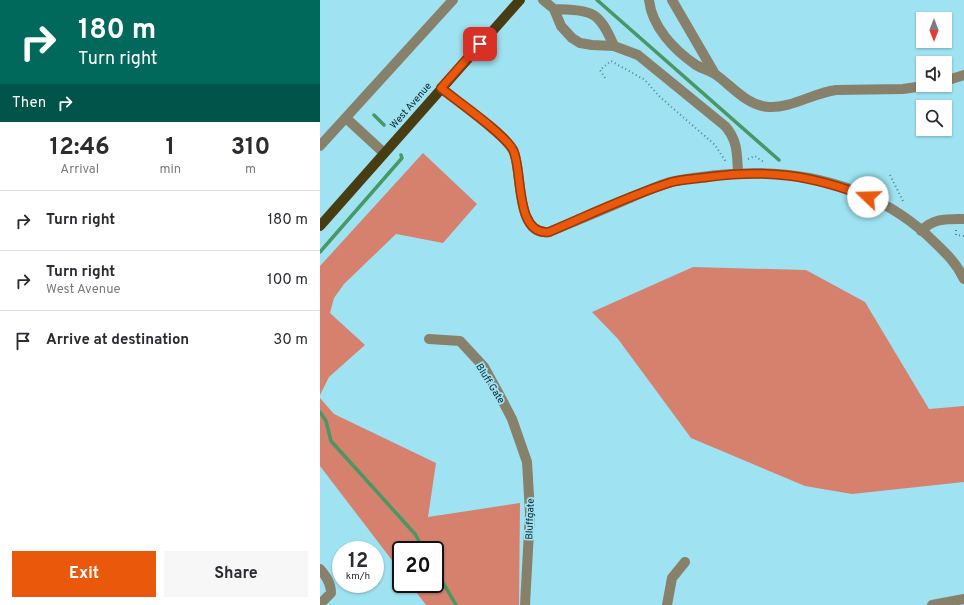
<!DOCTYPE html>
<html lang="en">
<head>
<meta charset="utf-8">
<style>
  :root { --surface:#fff; --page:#f7f7f7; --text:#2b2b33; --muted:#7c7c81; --line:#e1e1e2; --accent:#ea580c }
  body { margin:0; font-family:Overpass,sans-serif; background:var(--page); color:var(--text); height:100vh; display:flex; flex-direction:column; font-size:15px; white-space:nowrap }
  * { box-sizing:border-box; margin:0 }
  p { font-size:13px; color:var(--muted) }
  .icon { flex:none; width:22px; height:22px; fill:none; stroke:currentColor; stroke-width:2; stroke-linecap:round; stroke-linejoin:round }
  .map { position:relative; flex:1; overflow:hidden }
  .drawer { display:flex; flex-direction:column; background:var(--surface); width:320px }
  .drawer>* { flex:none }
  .guide { background:#00695c; color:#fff; overflow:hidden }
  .needle { width:26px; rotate:180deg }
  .controls { position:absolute; left:596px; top:12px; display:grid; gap:8px }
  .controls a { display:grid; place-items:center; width:36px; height:36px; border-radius:0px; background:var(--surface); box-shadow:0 1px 3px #0004; font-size:20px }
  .speed { position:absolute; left:12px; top:541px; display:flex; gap:8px; font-size:20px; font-weight:700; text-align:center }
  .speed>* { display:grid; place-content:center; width:52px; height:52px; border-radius:50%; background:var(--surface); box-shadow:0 1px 3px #0004; line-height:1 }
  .speed small { font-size:10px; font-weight:400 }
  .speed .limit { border:2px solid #111; border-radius:6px; background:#fff; color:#111 }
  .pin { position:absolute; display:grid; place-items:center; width:34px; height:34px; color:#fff; margin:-17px; border-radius:8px; box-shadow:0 2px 6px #0006 }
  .me { position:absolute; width:44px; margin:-22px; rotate:291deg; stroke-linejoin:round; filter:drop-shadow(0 0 3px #0008) }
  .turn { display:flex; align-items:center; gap:14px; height:84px; padding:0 12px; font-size:18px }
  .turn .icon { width:52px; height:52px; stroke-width:2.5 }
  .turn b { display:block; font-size:28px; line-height:34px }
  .then { display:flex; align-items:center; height:38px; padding:0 12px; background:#0003; gap:8px; font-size:15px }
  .eta { display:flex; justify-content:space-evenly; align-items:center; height:68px; text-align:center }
  .eta b { font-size:24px; font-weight:700; line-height:28px }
  .button { display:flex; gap:8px; margin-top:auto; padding:8px 12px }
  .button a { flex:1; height:46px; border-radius:0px; background:var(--accent); color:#fff; font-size:16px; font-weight:700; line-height:46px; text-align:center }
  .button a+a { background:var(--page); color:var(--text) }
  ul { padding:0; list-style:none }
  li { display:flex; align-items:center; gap:12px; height:60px; padding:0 12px; border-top:1px solid var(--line) }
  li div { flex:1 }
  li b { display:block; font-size:15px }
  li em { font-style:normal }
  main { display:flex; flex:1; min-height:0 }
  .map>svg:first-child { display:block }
  .forest { fill:#d5816e }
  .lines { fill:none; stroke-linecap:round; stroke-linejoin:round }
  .stream { stroke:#499765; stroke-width:3.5 }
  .path { stroke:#53848e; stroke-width:2; stroke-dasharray:1 3; stroke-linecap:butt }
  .minor { stroke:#87816c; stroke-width:10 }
  .major { stroke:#483c13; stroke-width:10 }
  .route-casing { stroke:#983908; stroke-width:10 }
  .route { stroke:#ea580c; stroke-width:7 }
  .labels { text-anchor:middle; stroke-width:3.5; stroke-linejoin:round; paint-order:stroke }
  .street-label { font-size:10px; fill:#08252b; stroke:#9fe3f2 }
</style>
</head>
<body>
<main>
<section class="drawer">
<div class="guide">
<div class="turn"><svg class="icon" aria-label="right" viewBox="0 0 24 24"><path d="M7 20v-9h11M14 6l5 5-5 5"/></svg><div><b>180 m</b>Turn right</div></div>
<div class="then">Then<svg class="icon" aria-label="right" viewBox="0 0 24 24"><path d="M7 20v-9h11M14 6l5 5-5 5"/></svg></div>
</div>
<div class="eta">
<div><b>12:46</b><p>Arrival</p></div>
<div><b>1</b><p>min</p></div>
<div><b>310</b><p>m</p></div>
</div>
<ul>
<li><svg class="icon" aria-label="right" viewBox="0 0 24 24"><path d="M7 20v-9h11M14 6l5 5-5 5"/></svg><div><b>Turn right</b></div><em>180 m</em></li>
<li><svg class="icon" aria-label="right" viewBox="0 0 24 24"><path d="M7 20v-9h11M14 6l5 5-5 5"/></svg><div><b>Turn right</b><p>West Avenue</p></div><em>100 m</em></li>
<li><svg class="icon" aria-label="arrive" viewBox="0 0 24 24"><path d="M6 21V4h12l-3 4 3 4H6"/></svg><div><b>Arrive at destination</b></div><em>30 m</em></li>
</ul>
<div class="button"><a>Exit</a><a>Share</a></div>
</section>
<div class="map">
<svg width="644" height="605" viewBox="0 0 644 605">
  <rect width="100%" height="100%" fill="#9fe3f2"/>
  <path class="forest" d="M 103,153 L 157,204 L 123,243 L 76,234 L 24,284 L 14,298 L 10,313 L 45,345 L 9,377 L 0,395 L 0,266 Z
    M 373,267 L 486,270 L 545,302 L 609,409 L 644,406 L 644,482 L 532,494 L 485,486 L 371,438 L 298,339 L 272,312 Z
    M 0,398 L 14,414 L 116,463 L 108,517 L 200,503 L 199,605 L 106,605 L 90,584 L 115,584 L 115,550 L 81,550 L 81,572 L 0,466 Z"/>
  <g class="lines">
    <path class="stream" d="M 277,0 L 459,160
      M 54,115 L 64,125
      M 0,252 L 82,158 L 81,155
      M 0,412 L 6,421 L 11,441 L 95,534 L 104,550
      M 115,569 L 136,605"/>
    <path class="path" d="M 285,78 L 280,70 L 291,61 L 325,80 L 339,96 L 395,145 L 406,162
      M 428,159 L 435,156 L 445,163
      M 570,175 L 584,203
      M 636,230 L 636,235 L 644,236"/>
    <path class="minor" d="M 223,0 L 234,9 L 241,26 L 252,38 L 260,43 L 272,45 L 294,46 L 318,55 L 405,126 C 418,140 417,155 418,173
      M 329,0 C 332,27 354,50 376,65 C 382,69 389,70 395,74 C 412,86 427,106 449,107 C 472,108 493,93 516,90 L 583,89 L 611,85
      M 352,0 L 395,74
      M 234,9 C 272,11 278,9 294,46
      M 625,81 L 644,75
      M 121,88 C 137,101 185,134 193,150 C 203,168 194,237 229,232 C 256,221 283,210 310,198 C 325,192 340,184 355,181 C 445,164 536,172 607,235 C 621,249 635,260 644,279
      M 26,118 L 64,153
      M 0,146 L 133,0
      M 601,231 C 614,218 626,219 644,219
      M 109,339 L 140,341 L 164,367 L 180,396 L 192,419 L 207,462 L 210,513 L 205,605
      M 0,569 C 6,576 11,583 11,593 L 0,604
      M 347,605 L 352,578 L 365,562
      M 612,605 L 644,599"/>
    <path class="major" d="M 0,226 L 200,0"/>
  </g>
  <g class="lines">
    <g class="route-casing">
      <path id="route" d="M 160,44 L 121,88 C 137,101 185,134 193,150 C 203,168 194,236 229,232 C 269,215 310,195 352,182 C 364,179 376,179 388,177 C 449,169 491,175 548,197"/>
    </g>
    <use href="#route" class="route"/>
  </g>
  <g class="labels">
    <g class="street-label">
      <text transform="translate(90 105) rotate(-49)" y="4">West Avenue</text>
      <text transform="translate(171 383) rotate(58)" y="4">Bluff Gate</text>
      <text transform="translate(209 519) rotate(-88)" y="4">Bluffgate</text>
    </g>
  </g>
</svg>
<div class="controls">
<a><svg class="needle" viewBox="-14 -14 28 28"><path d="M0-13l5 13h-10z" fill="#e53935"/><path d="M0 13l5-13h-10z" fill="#7c7c81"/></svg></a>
<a><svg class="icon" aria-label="sound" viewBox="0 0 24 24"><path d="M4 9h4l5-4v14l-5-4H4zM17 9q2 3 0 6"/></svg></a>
<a><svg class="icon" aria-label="search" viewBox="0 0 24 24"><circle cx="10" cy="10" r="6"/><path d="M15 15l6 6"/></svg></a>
</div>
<div class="speed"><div>12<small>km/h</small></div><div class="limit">20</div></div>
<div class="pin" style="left:160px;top:44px;background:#d93025"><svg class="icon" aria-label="arrive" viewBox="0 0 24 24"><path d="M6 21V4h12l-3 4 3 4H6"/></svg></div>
<svg class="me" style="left:548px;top:197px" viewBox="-20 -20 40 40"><circle r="19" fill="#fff"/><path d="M0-13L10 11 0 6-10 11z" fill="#ea580c"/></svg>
</div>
</main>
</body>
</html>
